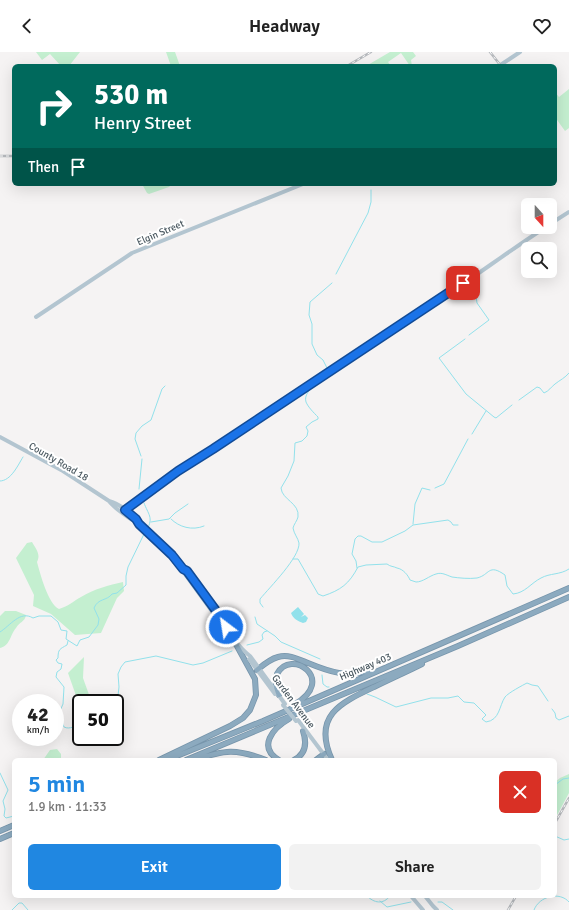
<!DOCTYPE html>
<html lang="en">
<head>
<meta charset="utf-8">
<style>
  :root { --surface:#fff; --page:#f2f2f2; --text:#222; --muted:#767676; --accent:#2087e1 }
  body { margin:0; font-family:Signika,sans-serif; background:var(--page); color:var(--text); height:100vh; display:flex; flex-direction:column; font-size:15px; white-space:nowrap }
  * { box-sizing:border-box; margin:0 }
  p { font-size:13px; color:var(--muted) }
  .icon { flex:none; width:22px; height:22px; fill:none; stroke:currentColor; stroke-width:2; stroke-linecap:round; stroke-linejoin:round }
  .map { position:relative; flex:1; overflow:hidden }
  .details { position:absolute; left:12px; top:706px; width:545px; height:140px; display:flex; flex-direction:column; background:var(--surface); border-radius:6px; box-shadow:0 4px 16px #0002 }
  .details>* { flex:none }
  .hud { position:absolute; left:12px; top:12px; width:545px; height:122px; border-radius:6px; box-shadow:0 4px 16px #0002; background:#00695c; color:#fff; overflow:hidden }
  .needle { width:26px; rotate:159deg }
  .controls { position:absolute; left:521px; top:146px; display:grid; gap:8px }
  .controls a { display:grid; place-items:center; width:36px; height:36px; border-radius:6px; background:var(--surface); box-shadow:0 4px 16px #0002; font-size:20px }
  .speed { position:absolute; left:12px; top:642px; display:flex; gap:8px; font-size:20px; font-weight:700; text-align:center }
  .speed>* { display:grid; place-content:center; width:52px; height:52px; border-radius:50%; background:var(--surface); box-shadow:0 4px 16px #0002; line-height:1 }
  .speed small { font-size:10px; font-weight:400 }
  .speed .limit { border:2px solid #111; border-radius:6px; background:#fff; color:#111 }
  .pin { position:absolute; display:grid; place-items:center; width:34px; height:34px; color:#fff; margin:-17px; border-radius:8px; box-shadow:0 2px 6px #0006 }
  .me { position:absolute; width:44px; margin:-22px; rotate:329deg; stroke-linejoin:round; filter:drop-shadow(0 0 3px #0008) }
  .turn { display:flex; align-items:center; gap:14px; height:84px; padding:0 16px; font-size:18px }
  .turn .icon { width:52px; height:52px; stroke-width:2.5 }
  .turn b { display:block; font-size:28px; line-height:34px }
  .then { display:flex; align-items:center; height:38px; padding:0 16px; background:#0003; gap:8px; font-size:15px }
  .round { display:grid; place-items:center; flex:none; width:42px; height:42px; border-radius:6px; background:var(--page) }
  .summary { display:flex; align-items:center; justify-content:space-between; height:68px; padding:0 16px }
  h1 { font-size:24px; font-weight:600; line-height:30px; color:var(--accent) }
  .action { display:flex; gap:8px; margin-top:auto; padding:8px 16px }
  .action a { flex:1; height:46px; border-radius:6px; background:var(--accent); color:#fff; font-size:16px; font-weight:600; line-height:46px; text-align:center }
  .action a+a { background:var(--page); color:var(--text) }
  header { display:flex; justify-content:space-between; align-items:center; height:52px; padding:0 16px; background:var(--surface); font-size:18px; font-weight:600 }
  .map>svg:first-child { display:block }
  .green { fill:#c4efd0 }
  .water { fill:#92e1eb }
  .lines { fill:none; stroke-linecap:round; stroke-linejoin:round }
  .stream { stroke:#92e1eb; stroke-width:1 }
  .highway-casing { stroke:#7795ab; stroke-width:6 }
  .major { stroke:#b3c5d0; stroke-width:4 }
  .highway { stroke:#8caabf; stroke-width:4.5 }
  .rail-casing { stroke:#b5b8bc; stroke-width:2.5 }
  .rail { stroke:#fff; stroke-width:1; stroke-dasharray:3; stroke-linecap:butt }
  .major-bridge { stroke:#b3c5d0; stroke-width:4 }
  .route-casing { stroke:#114b97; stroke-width:10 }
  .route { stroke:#1a73e8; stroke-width:7 }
  .labels { text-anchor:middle; stroke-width:4; stroke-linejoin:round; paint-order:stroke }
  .street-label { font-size:10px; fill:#4a5860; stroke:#fff }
</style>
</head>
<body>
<header><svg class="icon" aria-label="back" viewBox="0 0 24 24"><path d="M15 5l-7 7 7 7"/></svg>Headway<svg class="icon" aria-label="heart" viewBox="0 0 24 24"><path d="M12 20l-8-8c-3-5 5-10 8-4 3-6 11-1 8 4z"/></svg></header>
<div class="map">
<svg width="569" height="858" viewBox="0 0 569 858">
  <rect width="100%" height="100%" fill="#f5f3f3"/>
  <path class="green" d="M 36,0 L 80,0 L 69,14 L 61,14 L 50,2 L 42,8 Z
    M 166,0 L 175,0 L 180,14 L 171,14 Z
    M 390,0 L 413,0 L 416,4 L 411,8 L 412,14 L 410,14 L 401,1 L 388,10 L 391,14 L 366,14 Z
    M 569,37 L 569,76 L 565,79 L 555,65 L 555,40 L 559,45 Z
    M 142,132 L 172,132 L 169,135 L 149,142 L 147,141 Z
    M 32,490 C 36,497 41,502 37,510 C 40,521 48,552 59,557 C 69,554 72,550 81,545 C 94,537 109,533 123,530 L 124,539 L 117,546 L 101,581 L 75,583 L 51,562 L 33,554 L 34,543 L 16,506 L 27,491 Z
    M 5,559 L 16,559 L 26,563 C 25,570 19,570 16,576 C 10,583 10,594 0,596 L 0,564 Z
    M 84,605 L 83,626 L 92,651 L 81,651 L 81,654 L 79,652 L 68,621 Z
    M 57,697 L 61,702 L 61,708 L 43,708 L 50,698 Z
    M 569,722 L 569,741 L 555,767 L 555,730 L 560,726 Z"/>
  <path class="water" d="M 298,555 L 304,562 L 301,565 L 305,563 L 308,566 L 306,570 L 303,571 C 298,569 293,567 291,561 Z"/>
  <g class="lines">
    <path class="stream" d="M 336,222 L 368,161 L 371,150 L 371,138
      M 469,283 L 489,268 L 477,251 L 476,244 L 472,232
      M 465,287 L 439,306 L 466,342 L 494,365 L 496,366 L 512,353
      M 327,316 L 323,308 L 317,303 L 312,292 L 312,272 L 309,263 L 310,250 L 332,231
      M 519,348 L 537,335 L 540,336 L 544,341 C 549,339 551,335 555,332 C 560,328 565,326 569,321
      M 472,382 L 486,359
      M 28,395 L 30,394 L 35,395 L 37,393
      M 141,404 L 135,387 L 136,381 L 142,374 L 151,368 L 162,337 L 165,334
      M 0,429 C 11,429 18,413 23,405
      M 435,436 L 444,432 L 468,387
      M 139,437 L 142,407
      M 144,451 C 148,462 154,466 147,477
      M 171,467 C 179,475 192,479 204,474
      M 151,470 L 169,467 L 175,461 L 188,452
      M 413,472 L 415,452 L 422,436 L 430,438
      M 293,507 L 298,507 L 317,540 L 318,542 L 323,544 C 341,538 349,532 358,515 L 366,513 L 387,512 C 391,515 393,514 397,516 C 403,517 408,523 410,528 L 416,530 C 423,530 429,524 436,522 C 442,520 446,523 452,525 C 459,526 469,527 477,526 C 490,523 488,511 505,523 L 507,534 L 513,542 C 525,541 531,531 541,526 C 550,521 560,523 569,517
      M 357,516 L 356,509 L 352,502 L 355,487 L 358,484 L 361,484 L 372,490 L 382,490 L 405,479 L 413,473 L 448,468 L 451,470 L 453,473 L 458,473
      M 263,555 L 260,551 L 260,547 C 270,535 300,505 299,491 C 298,486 294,482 293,476 C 294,472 297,469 298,465 C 300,451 282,448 281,436 L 288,424 L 294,409 L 295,391 L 302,389 L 307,384 L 308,379 L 306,375 L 312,370 L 318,367 L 318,365 C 314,361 308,355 306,350 C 302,337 327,325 336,319
      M 255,565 L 257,572 L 275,584 L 281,590 L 320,607
      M 0,580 C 10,574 20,558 33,566 L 39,564 L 51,564 L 58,570 L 61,578 L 67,579 L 66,587 L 77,594 L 80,588 L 89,585 L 98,573 L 99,567 L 94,556 C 98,546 107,549 112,542 L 117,541 L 126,533 L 126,524 L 128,515 L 145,480
      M 68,589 L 67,593 C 60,597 58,597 58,606 L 56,608 L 58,611 L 62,612 L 61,617 L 57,620 L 56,625 L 64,635 L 63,652 L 59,661 L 64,675 C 70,678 75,673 81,674
      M 247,593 L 259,590 L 263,587 L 262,583 L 264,580 L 267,579
      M 322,623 L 323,632 L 327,635 L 329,635
      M 367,642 L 375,645 L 396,655 L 431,646 L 448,646 L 458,644 L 464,650 L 474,651 L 486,663 L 482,667 L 486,670 C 500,668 499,654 505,645 C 508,641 523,633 527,631 L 532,633 L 538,634 L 548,649
      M 552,657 L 555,661 L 556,666 L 559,668 L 569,664
      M 115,670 L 119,635 L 118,622 L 121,615 L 125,610 L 156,604 L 193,613 L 203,611 L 232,599
      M 100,685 L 104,685
      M 0,721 L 8,738 L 3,749 L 5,757 L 4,764 L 6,766 L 14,764
      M 555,733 L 563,727 L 569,726
      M 555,784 L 564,788 L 569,787
      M 367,844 C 374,851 383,853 390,844
      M 380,849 L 387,855 L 411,850
      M 438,850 L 442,850 L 453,858
      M 12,858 L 19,851 L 22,851 L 28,858
      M 534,858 C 539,844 560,839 569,850"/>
    <g class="highway-casing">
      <path id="highway" d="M 257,618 C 263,613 270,607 278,605 C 289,602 298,607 308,611 C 330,620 347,626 371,618
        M 279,643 C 276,636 274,629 277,622 C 291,595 337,628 295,652
        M 159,708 L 230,674 L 243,666 L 250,658 L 256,643 L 255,627 L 231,583
        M 167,708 L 263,669 L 569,536
        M 186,708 L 458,594 L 569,545
        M 194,708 C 225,698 235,696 266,708
        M 279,708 C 257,695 273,676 289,667
        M 294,708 C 306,702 307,691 303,679
        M 316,708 L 324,702
        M 332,708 C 312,664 340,651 374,635 C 390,627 406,620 422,612
        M 0,779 L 14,773
        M 0,787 L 14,781"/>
    </g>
    <path class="major" d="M 499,14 L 520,0
      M 550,172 L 569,160
      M 36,265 L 132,201 L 303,132
      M 0,385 L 63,419 L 109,449 C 120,452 133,462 139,472 L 172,503 L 183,517 L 187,519 L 225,571 C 227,581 242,598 250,604 L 285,652
      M 109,449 C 113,455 132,469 138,471
      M 122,460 C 224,386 331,318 436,250 C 473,226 509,199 546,175
      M 183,517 L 185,522 L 222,573 L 226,575
      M 249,607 L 275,642
      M 298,668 L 328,708
      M 411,844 L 423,858
      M 425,844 L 433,854 L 437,858"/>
    <use href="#highway" class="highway"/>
    <g class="rail-casing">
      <path id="rail" d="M 490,0 L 501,14
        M 347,14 L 371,0
        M 0,104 L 14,104
        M 555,771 L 569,746
        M 508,858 L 516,844"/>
    </g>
    <use href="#rail" class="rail"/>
    <path class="major-bridge" d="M 283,653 L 296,669"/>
  </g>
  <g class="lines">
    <g class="route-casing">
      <path id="route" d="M 226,575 L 225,571 L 187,519 L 183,517 L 172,503 L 139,472 L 136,467 L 125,458 L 178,419 L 213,397 L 463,231"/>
    </g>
    <use href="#route" class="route"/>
  </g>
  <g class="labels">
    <g class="street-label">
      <text transform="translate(160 180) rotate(-23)" y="4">Elgin Street</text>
      <text transform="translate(59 409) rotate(30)" y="4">County Road 18</text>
      <text transform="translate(365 614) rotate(-23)" y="4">Highway 403</text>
      <text transform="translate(294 649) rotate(53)" y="4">Garden Avenue</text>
    </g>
  </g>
</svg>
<div class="controls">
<a><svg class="needle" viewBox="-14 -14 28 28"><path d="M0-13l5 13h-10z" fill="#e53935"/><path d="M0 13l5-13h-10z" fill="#767676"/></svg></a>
<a><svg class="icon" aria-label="search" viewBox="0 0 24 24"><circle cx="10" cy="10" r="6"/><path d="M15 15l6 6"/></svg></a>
</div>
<div class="speed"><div>42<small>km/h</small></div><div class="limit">50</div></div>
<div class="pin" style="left:463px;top:231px;background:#d93025"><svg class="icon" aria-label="arrive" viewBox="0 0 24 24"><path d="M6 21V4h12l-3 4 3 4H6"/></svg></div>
<svg class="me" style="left:226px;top:575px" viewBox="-20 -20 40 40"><circle r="17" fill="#1a73e8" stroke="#fff" stroke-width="3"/><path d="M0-11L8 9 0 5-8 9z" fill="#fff"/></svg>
<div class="hud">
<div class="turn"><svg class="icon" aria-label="right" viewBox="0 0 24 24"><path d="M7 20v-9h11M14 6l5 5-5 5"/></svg><div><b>530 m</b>Henry Street</div></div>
<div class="then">Then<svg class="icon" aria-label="arrive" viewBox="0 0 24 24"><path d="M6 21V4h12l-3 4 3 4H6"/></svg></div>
</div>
<section class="details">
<div class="summary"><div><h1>5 min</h1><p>1.9 km · 11:33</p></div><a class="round" style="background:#d93025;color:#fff"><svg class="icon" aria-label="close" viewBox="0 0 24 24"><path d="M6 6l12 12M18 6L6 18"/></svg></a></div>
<div class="action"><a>Exit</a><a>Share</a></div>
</section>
</div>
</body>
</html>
